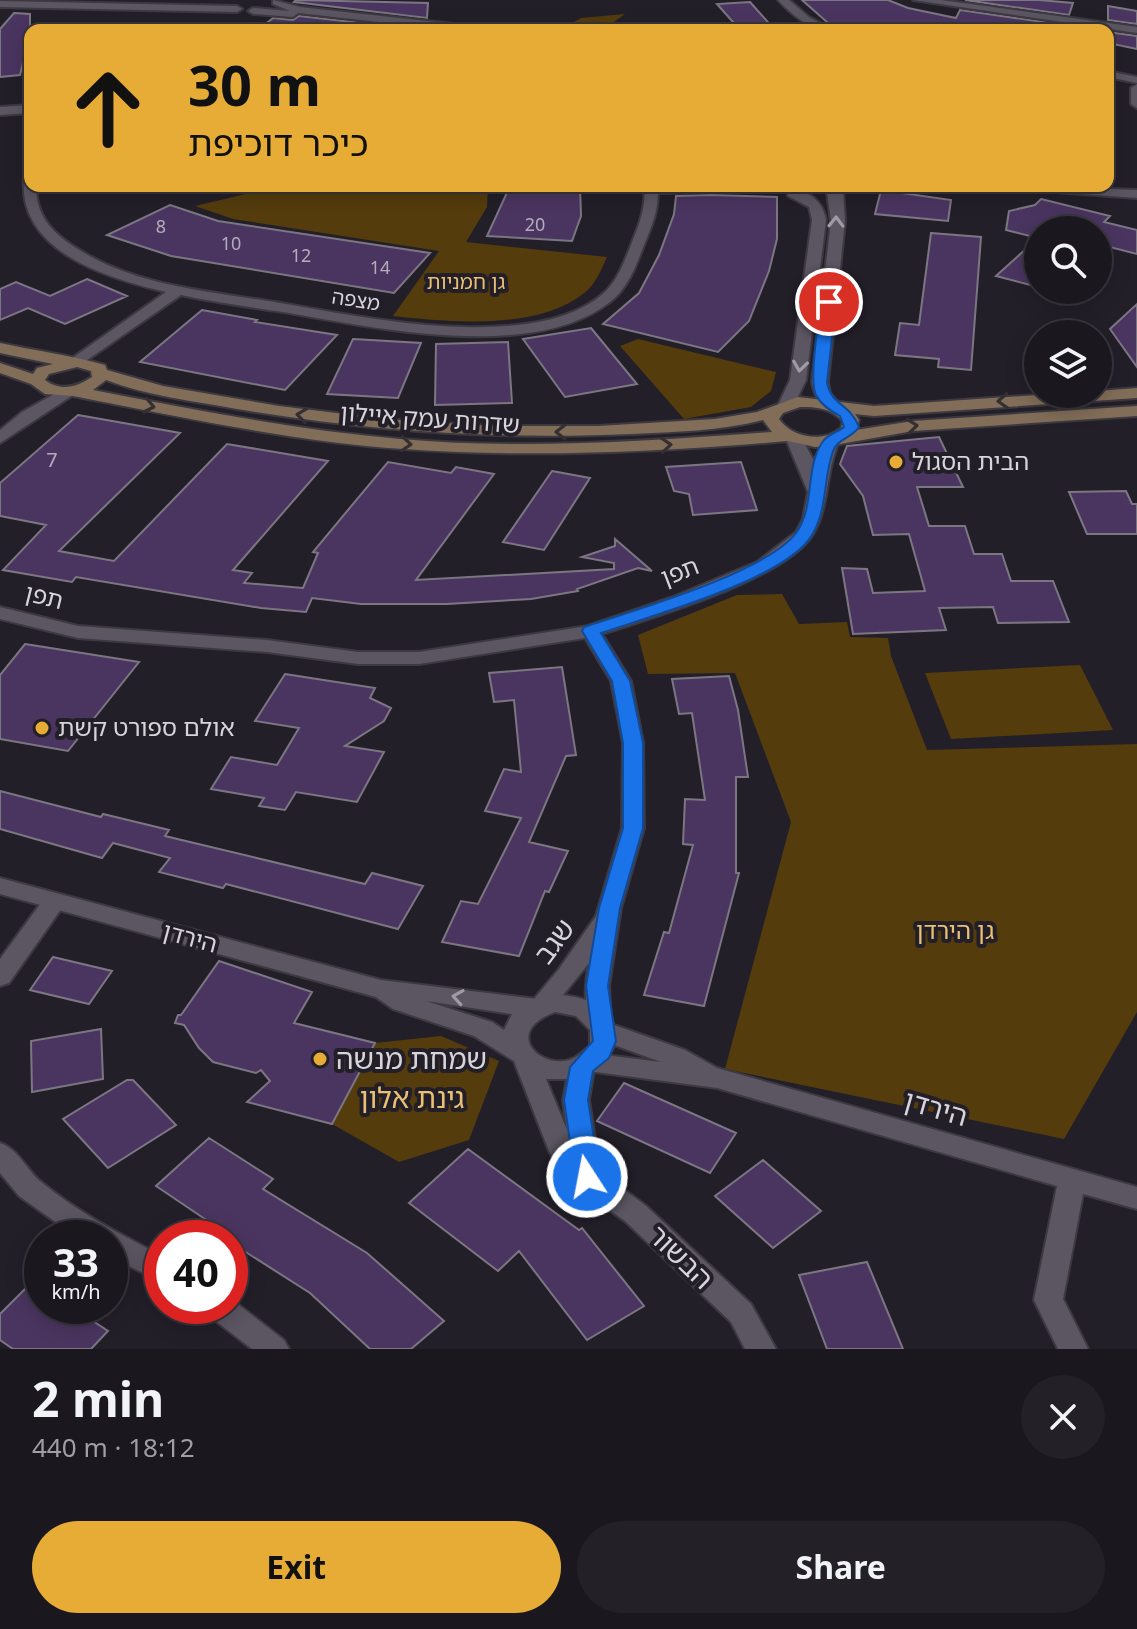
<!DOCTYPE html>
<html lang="en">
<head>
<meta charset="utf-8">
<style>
  :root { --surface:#1a171f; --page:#232028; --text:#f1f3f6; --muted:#9f9fa4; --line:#38363d; --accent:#e6ac36 }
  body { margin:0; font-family:"Noto Sans","Noto Sans Hebrew",sans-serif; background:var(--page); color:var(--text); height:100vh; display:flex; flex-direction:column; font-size:30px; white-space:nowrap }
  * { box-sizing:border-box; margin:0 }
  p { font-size:26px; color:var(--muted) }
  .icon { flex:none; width:44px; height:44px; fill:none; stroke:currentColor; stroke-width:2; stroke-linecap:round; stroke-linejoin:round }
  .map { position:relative; height:1349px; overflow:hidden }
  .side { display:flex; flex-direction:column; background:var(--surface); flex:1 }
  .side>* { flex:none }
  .top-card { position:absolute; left:24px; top:24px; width:1090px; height:168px; border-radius:16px; box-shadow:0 4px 20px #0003,0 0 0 2px var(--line); background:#e6ac36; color:#111; overflow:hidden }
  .controls { position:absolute; left:1024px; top:216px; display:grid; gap:16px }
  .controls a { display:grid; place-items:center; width:88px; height:88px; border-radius:50%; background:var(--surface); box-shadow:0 4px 20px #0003,0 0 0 2px var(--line); font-size:40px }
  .speed { position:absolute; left:24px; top:1220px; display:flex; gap:16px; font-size:40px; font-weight:700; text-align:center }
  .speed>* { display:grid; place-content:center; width:104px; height:104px; border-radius:50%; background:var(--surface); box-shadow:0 4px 20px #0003,0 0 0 2px var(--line); line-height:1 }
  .speed small { font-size:20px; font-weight:400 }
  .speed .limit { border:12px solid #d22; background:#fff; color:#111 }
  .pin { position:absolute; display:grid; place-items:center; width:68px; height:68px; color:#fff; margin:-34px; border:4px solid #fff; border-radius:50%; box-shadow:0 2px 8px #0007 }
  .me { position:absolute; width:88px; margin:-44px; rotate:349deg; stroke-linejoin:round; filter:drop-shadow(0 0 6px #0008) }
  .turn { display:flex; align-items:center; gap:28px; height:168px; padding:0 32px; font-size:36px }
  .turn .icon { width:104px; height:104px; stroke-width:2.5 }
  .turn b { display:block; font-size:56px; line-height:68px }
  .round { display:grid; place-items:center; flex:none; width:84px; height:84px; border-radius:42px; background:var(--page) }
  .head { display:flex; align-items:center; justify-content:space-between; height:136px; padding:0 32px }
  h1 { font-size:48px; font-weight:700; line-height:60px }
  .cta { display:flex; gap:16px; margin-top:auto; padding:16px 32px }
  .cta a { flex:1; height:92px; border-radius:48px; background:var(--accent); color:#111; font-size:32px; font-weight:700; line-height:92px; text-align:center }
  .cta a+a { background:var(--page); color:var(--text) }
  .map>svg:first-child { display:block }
  .green { fill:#543c0d }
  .building { fill:#4a3560; stroke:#7c7683; stroke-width:2 }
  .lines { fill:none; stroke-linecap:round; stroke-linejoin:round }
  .minor-casing { stroke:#3d3941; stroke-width:4 }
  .tertiary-casing { stroke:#3d3941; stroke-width:4 }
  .secondary-casing { stroke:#3d3941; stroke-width:4 }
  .minor { fill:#5b5662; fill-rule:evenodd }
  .tertiary { fill:#5b5662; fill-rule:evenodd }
  .secondary { fill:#826e58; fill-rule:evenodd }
  .oneway { stroke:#9f9ba4 }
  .oneway2 { stroke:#362f32 }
  .route { fill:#1a73e8; stroke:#114b97; stroke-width:2 }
  .poi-dot { fill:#e6ac36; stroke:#231f29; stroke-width:3 }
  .labels { text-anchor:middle; stroke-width:8; stroke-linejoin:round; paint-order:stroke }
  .far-number-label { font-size:18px; fill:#b4acbc }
  .far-park-label { font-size:20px; fill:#eac074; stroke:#231f29 }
  .far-street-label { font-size:20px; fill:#d7d4da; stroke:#231f29 }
  .number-label { font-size:20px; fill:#b4acbc }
  .street-label { font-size:24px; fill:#d7d4da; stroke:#231f29 }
  .poi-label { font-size:24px; fill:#d7d4da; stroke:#231f29; text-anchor:start }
  .park-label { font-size:24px; fill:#eac074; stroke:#231f29 }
  .near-street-label { font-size:28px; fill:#d7d4da; stroke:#231f29 }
  .near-poi-label { font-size:28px; fill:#d7d4da; stroke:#231f29; text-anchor:start }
  .near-park-label { font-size:28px; fill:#eac074; stroke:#231f29 }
</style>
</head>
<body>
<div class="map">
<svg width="1137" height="1349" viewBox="0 0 1137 1349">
  <rect width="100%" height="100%" fill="#231f29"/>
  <path class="green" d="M 625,14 L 603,30 L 560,30 L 581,18 Z
    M 279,186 L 488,186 L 487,207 L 466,242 L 607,257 C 601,270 596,284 584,293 C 538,331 448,322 393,316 L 439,251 L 233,219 L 195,206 Z
    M 638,339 L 776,372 L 771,391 L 751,407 L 684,419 L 620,346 Z
    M 782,594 L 799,624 L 847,622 L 850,637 L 888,638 L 891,656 L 927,750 L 1137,744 L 1137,1012 L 1064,1139 L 725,1069 L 791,822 L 735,673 L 648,674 L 638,635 L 737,595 Z
    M 1080,665 L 1113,730 L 951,739 L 925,673 Z
    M 441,1036 L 499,1061 L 469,1140 L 399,1162 L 332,1124 L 375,1043 Z"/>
  <path class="building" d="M 296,0 L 428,3 L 427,18 L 294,2 Z
    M 802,0 L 888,0 L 908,8 L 956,18 L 960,10 L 1064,25 L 1063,30 L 969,26 L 969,30 L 878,30 L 857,27 L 856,30 L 836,30 Z
    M 965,0 L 1039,0 L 1073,3 L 1069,15 Z
    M 750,2 L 775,30 L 740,30 L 717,4 Z
    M 1108,6 L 1137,11 L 1137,24 L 1108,20 Z
    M 14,13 L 30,14 L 30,33 L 20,75 L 0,77 L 0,29 Z
    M 299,16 L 424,30 L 258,30 L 273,18 L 293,20 Z
    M 1108,32 L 1137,36 L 1137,49 L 1108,43 Z
    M 510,186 L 580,186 L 581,216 L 572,241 L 487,236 Z
    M 881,190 L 951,200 L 948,221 L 875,214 Z
    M 710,195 L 777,197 L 777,239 L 769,271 L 749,321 L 718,352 L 603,324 L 639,293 L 659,255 L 674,214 L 676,196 Z
    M 1041,199 L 1110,216 L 1104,222 L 1137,230 L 1137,254 L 1098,244 L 1098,228 L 1038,230 L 1038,287 L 996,276 L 1038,238 L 1006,230 L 1009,211 L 1035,205 Z
    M 170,205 L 218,221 L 430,253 L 394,293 L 171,256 L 107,235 Z
    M 931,233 L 981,237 L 971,370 L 938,367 L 939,359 L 895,355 L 900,323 L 919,325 Z
    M 87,279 L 127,296 L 65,324 L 28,308 L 0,320 L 0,289 L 16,282 L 50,296 Z
    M 1137,304 L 1137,367 L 1110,329 Z
    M 202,310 L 257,320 L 255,322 L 337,335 L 285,390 L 140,362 Z
    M 591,328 L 637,384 L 565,397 L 523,339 Z
    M 353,339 L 421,343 L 398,398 L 327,394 Z
    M 508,342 L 512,403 L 435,405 L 436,344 Z
    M 78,415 L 180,433 L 59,551 L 114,561 L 227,444 L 328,461 L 233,570 L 252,573 L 244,583 L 303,588 L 318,553 L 313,552 L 388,462 L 451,473 L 456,467 L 494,474 L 416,580 L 614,569 L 614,563 L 582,557 L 615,546 L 615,539 L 652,571 L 638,568 L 577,589 L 578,591 L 531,599 L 447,604 L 361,604 L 312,598 L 306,612 L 261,608 L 76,577 L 72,582 L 3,570 L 46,525 L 0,516 L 0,483 Z
    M 939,437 L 963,487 L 917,487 L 929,526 L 965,526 L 974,554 L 1002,554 L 1011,581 L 1053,581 L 1069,622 L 998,623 L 993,607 L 939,608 L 946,630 L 853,634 L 842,568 L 867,569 L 873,593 L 925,591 L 909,534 L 873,535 L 863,496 L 840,464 L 847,446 Z
    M 741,462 L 757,510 L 693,515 L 689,494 L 674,491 L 666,467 Z
    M 552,471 L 590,478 L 544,550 L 503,542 Z
    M 1126,491 L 1132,504 L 1137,504 L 1137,534 L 1087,534 L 1069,492 Z
    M 25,644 L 139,662 L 68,751 L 0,739 L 0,675 Z
    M 562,667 L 576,755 L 566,756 L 529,842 L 568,851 L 549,892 L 545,891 L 519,956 L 442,942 L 461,901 L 478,904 L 521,818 L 485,811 L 504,769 L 521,772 L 514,700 L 494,702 L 489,673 Z
    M 285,674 L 375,688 L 370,698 L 391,708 L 384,721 L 345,746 L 384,752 L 357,802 L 296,792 L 285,810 L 259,806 L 264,798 L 211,789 L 231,757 L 277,765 L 299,728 L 255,721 Z
    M 729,676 L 738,710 L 748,777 L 736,777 L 736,873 L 739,873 L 704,1006 L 644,995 L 664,932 L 669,933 L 693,845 L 683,844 L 685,799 L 705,800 L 692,713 L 679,714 L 672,679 Z
    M 0,791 L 101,817 L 103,814 L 132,821 L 169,830 L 165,836 L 365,884 L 372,873 L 423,886 L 398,929 L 226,884 L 223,888 L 159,872 L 170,858 L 113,843 L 102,858 L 0,829 Z
    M 53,957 L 112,971 L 89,1004 L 30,990 Z
    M 219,961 L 312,992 L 294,1023 L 375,1043 L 332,1124 L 247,1102 L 270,1081 L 261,1070 L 256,1073 L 213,1062 L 199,1048 L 184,1025 L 175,1023 L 178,1015 L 181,1015 Z
    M 101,1029 L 103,1079 L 32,1092 L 31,1041 Z
    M 127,1080 L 133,1080 L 176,1125 L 108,1168 L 63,1119 Z
    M 624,1083 L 736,1133 L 710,1173 L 597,1121 Z
    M 209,1138 L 273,1179 L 263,1189 L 367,1253 L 444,1321 L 411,1349 L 370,1349 L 310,1293 L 230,1242 L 230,1236 L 156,1186 Z
    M 468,1149 L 579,1230 L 582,1228 L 644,1306 L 587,1340 L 519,1251 L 498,1271 L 409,1203 Z
    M 763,1160 L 821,1211 L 773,1248 L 715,1196 Z
    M 867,1262 L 903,1349 L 827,1349 L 799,1275 Z
    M 42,1272 L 42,1306 L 70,1306 L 108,1331 L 91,1349 L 13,1349 L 0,1340 L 0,1314 Z"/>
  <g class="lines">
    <g class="minor-casing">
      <path id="minor" d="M 778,0 L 789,0 L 809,17 L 833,30 C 810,30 794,17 778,0 Z
        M 913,0 L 941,0 L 1137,27 L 1137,33 Z
        M 1108,71 L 1137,77 L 1137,83 L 1108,77 Z
        M 1137,84 L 1137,108 L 1131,104 L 1131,88 Z
        M 30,105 L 30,113 L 0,115 L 0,107 Z
        M 30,173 L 30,186 L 36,186 C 36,219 55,235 81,251 C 141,288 218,292 286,304 C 367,318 538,354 605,292 C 617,280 623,265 629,250 C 637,229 647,209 644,186 L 785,187 L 778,191 L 658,193 C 658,212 651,228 644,245 C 636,266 628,288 610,302 C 532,363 372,327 283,312 C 249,307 214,302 181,295 L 77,367 L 71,365 L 71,359 L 166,292 C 107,278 17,252 24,177 Z
        M 833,186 L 849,186 L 839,191 Z
        M 1023,186 L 1137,190 L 1137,198 L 1030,190 Z
        M 794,434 L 800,435 L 814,461 L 826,436 L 838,436 L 840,440 C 825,470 830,506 813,534 C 786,579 653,617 602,634 L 631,681 L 643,743 L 644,828 L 621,908 L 609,986 L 611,1024 L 685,1050 L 717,1068 L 1137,1187 L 1137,1209 L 1083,1194 L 1063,1299 L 1088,1349 L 1058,1349 L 1034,1300 L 1057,1186 L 717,1088 L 580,1070 L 576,1063 L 580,1056 L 589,1053 L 661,1062 L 595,1038 C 584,1017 584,989 589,963 L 550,1011 L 541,1014 L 532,1011 L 529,1005 L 559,969 L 596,916 L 622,828 L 623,743 L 611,681 L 585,638 L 419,664 L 358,664 L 267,652 L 78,638 L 0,619 L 0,607 L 78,626 L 267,640 L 358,652 L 419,652 L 588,626 L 673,597 L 757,562 L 796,532 L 803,519 L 808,492 L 786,439 Z
        M 54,894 L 62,896 L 66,902 L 9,983 L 0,986 L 0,959 L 46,896 Z
        M 0,1143 C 18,1149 26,1169 40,1181 C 77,1212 120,1234 162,1256 L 162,1282 L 110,1257 L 110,1238 L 78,1238 L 19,1196 L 0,1173 Z
        M 230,1298 L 284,1340 L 289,1349 L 252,1349 L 208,1315 L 204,1306 L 230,1306 Z"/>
    </g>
    <g class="tertiary-casing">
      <path id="tertiary" d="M 273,0 L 300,7 L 481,27 L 486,30 L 451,30 L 298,13 L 293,17 L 253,14 L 248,11 L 253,8 L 290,11 L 273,4 Z
        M 0,1 L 237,6 L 242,9 L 237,12 L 0,7 Z
        M 831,186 L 843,189 L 845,221 L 828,382 L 830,393 L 841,406 L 833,411 C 820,408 814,394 812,382 L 831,221 L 827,193 Z
        M 788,190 C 807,188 823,201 826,220 L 806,380 L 794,405 L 786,410 L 778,405 L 790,380 L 812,220 L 809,207 L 788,196 Z
        M 67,387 L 73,389 L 73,395 L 0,443 L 0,430 L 22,412 Z
        M 0,878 L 381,980 L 537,999 C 586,982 650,1027 594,1070 L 589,1100 L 600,1172 L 645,1205 L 751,1304 L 776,1349 L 745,1349 L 731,1322 L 625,1221 L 565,1179 L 549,1151 L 514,1061 L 474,1036 L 393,1009 L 376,997 L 0,894 ZM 426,1001 L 512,1014 L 504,1030 L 492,1022 ZM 555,1012 L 576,1016 L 590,1030 L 590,1046 C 585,1050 579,1055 574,1058 C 544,1073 499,1033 555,1012 ZM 546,1079 L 567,1079 L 563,1100 L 567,1130 Z"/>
    </g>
    <g class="secondary-casing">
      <path id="secondary" d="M 0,343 C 36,351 70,355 105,365 L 107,370 L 163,386 L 279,406 L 385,419 L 491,426 L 598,426 L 715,419 L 757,412 L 798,397 L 874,406 L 1052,394 L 1098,394 L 1098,391 L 1137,388 L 1137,398 L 874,416 L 855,414 L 859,420 L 856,430 L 913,421 L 1137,406 L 1137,416 L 913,431 L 829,446 L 815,447 L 788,441 C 660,452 532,458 404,449 C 293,442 183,417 73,396 L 45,394 L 31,384 L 0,373 L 0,363 L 33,374 L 37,368 L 53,364 L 0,353 ZM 77,367 L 91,371 L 92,377 C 77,387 61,392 45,380 L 49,374 ZM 106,380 C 148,396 193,401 237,409 C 367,431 498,440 631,434 C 675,432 720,431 763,420 L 772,432 C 648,441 524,450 400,439 C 296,430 195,410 93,390 ZM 800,407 C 817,407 830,408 843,421 L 841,428 C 824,443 792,438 779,419 L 783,413 Z"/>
    </g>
    <use href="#minor" class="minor"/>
    <use href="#tertiary" class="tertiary"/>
    <use href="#secondary" class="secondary"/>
  </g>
  <defs><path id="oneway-chevron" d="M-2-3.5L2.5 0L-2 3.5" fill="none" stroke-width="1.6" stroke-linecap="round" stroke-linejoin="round" transform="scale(2)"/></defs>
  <g class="oneway">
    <use href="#oneway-chevron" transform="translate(836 222) rotate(-89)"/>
    <use href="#oneway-chevron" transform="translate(800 366) rotate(98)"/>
    <use href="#oneway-chevron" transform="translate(458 997) rotate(-171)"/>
  </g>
  <g class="oneway2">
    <use href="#oneway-chevron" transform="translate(1003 401) rotate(177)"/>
    <use href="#oneway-chevron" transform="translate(149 406) rotate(12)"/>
    <use href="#oneway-chevron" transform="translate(302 415) rotate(-172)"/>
    <use href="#oneway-chevron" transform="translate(912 426) rotate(-6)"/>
    <use href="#oneway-chevron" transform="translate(561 432) rotate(180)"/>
    <use href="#oneway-chevron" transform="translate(406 444) rotate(4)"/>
    <use href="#oneway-chevron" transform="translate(666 445) rotate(-4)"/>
  </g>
  <path class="route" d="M 824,299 L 836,302 L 827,382 C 831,406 850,403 859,427 C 852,438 837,439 833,451 C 823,479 828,508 812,535 C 786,579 651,616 601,633 L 630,681 L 643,743 L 643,828 L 620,908 L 608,986 L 616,1041 L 609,1058 L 593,1071 L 588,1100 L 600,1177 L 596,1184 L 587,1187 L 579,1184 L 575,1177 L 564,1100 L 570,1067 L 593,1041 L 586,986 L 599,908 L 623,828 L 623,743 L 612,681 L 582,631 L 584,627 C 633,611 767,572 796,533 C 816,506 804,465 824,440 C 829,434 838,432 844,427 L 840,416 C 831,411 821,405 816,395 C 809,382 818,313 824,299 Z"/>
  <g class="poi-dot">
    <circle cx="896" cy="462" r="8"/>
    <circle cx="42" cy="728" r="8"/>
    <circle cx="320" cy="1059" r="8"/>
  </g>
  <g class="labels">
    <g class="far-number-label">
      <text x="535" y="231">20</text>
      <text x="161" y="233">8</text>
      <text x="231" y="250">10</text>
      <text x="301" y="262">12</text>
      <text x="380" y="274">14</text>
    </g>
    <g class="far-park-label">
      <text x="466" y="289">גן חמניות</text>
    </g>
    <g class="far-street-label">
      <text transform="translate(356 300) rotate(9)" y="7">מצפה</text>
    </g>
    <g class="number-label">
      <text x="52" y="467">7</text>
    </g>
    <g class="street-label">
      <text transform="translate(430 419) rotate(4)" y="8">שדרות עמק איילון</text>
      <text transform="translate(680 572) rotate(-21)" y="8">תפן</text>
      <text transform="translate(44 597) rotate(14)" y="8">תפן</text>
      <text transform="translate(190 938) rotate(15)" y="8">הירדן</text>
    </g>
    <g class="poi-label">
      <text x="912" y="470">הבית הסגול</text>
      <text x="58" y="736">אולם ספורט קשת</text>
    </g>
    <g class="park-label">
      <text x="955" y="939">גן הירדן</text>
    </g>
    <g class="near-street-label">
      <text transform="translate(554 941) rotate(-54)" y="10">שגב</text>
      <text transform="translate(936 1108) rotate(16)" y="10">הירדן</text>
      <text transform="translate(681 1257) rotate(44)" y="10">הבשור</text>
    </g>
    <g class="near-poi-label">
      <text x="336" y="1069">שמחת מנשה</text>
    </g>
    <g class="near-park-label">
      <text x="412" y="1108">גינת אלון</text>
    </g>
  </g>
</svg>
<div class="controls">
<a><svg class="icon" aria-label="search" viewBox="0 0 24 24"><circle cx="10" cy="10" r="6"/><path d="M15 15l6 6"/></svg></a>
<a><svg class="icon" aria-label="layers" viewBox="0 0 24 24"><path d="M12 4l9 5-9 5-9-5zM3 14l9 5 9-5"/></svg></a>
</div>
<div class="speed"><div>33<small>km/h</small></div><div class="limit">40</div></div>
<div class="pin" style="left:829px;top:302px;background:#d93025"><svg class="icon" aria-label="arrive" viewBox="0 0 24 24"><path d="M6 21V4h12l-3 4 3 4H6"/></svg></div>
<svg class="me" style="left:587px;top:1177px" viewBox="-20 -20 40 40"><circle r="17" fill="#1a73e8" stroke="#fff" stroke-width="3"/><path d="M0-11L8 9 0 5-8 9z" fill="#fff"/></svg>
<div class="top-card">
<div class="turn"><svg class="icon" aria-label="ahead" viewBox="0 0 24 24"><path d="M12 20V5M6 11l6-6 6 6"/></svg><div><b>30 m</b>כיכר דוכיפת</div></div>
</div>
</div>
<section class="side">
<div class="head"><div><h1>2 min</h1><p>440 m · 18:12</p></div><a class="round"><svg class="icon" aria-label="close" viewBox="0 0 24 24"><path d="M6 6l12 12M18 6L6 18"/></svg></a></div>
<div class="cta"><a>Exit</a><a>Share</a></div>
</section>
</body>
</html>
